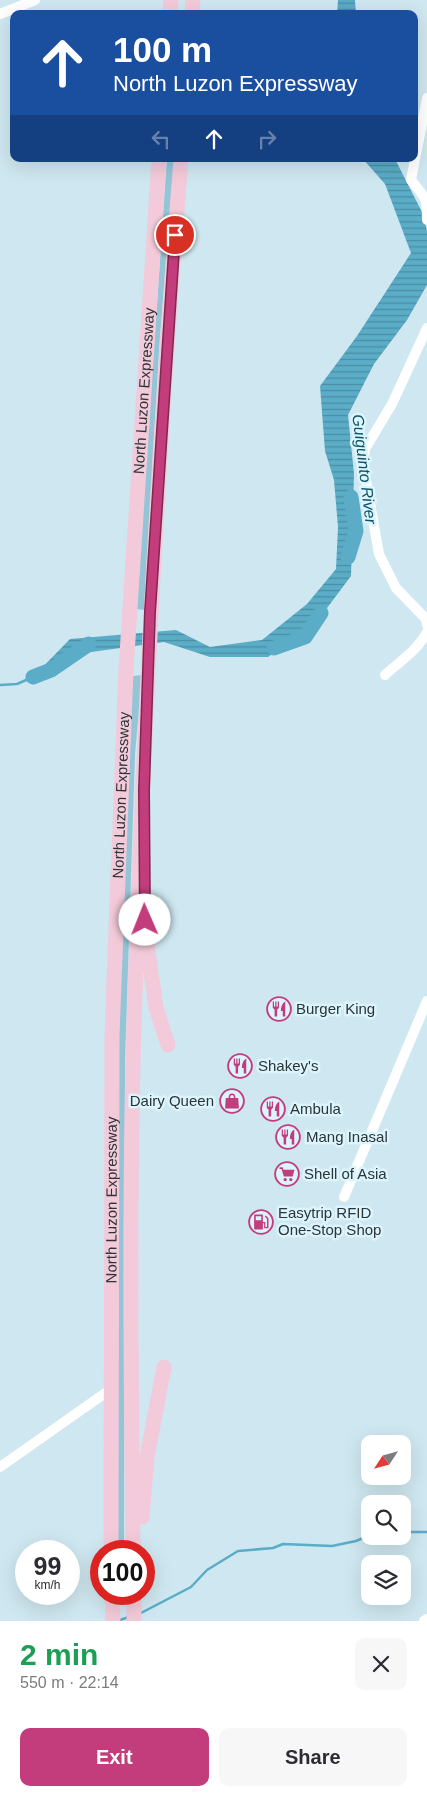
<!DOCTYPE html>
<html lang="en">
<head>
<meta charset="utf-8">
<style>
  :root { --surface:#fff; --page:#f7f7f7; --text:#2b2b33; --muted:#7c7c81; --accent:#c33d7d }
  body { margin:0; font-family:Helvetica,sans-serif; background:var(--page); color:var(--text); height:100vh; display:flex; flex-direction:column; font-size:19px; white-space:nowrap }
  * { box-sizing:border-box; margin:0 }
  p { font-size:16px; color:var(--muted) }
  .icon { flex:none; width:28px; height:28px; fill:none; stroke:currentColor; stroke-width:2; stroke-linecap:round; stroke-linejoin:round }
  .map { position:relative; height:1621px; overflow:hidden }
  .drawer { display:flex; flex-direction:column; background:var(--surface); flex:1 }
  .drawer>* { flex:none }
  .hud { position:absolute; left:10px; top:10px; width:408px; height:152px; border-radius:10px; box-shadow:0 5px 20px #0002; background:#1a4fa0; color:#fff; overflow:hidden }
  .needle { width:32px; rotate:234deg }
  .controls { position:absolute; left:361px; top:1435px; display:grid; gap:10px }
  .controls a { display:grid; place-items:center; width:50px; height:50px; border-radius:10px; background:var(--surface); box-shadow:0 5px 20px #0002; font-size:25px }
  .speed { position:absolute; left:15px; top:1540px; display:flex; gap:10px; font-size:25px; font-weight:700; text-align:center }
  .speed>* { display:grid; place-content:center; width:65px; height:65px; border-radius:50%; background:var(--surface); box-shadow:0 5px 20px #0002; line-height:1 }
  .speed small { font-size:12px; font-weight:400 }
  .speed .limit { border:8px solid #d22; background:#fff; color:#111 }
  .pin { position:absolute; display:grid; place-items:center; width:42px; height:42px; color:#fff; margin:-21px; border:2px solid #fff; border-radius:50%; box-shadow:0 1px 5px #0007 }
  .me { position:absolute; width:55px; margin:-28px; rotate:359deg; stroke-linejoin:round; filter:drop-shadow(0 0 4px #0008) }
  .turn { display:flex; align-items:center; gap:18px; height:105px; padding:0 20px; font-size:22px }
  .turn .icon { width:65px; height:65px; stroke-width:2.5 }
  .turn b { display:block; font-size:35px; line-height:42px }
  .lanes { display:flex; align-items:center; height:48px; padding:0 20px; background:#0003; justify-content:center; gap:25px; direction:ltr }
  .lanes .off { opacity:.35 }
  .round { display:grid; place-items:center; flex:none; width:52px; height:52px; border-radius:10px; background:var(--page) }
  .head { display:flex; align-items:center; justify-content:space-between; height:85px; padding:0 20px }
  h1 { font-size:30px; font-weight:600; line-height:38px; color:#1e9e55 }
  .cta { display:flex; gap:10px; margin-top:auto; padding:10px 20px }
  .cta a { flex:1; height:58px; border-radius:10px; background:var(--accent); color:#fff; font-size:20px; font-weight:600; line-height:58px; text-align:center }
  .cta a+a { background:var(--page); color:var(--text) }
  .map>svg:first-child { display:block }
  .grass { fill:#94c5d7 }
  .water { fill:url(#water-rules) }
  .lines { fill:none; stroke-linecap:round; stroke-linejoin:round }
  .stream { stroke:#5aacc7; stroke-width:2.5 }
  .river { stroke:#5aacc7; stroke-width:15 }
  .minor { stroke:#fff; stroke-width:10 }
  .highway { stroke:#f3cad9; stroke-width:15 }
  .route-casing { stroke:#7f2851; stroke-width:12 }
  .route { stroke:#c33d7d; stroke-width:9 }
  .labels { text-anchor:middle; stroke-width:5; stroke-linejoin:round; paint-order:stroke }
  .street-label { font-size:15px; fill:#2c3538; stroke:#dcf4fd }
  .poi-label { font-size:15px; fill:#2c3538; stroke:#dcf4fd; text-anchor:start }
  .water-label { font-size:16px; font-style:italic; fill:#0d5367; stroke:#dcf4fd }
</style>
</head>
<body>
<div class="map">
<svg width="427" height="1621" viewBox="0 0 427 1621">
  <defs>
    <pattern id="water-rules" width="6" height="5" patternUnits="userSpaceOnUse" patternTransform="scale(1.25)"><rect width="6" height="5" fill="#5aacc7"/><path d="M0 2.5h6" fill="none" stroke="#4b8da3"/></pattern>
  </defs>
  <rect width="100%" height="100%" fill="#cfe7f0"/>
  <path class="grass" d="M 167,159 L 175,159 L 160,335 L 144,610 L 136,609 Z
    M 142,675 L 135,754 L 125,1060 L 124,1551 L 116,1551 L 115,1168 L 127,753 L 133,676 Z"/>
  <path class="water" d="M 338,0 L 355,0 L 356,14 L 337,14 Z
    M 363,159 L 395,159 L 423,214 L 427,231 L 427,285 L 407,320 L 374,364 L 348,415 L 354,474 L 351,576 L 312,628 L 268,657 L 210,657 L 164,642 L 62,656 L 33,677 L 70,639 L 176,630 L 210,647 L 262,640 L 307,604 L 336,569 L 338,527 L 334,480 L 325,451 L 320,386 L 357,336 L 411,253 L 385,184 Z"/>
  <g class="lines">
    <path class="stream" d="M 0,685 L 17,684 L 33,677
      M 402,1532 L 427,1532
      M 139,1614 L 191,1587 L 207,1570 L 238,1551 L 273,1548 L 283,1544 L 332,1546 L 356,1541 L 370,1535
      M 117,1621 L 129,1617"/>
    <path class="river" d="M 348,557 L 356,531 L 351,497
      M 274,648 L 305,637 L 321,613
      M 33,677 L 51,670 L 89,644"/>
    <path class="minor" d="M 0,14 L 35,0
      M 427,98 L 411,180 C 425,198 427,196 427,220
      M 427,328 L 392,404 L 365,449 L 363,463 L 379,554 L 396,588 L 426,619 L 427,625
      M 385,675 C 399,662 418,650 427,632
      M 344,1197 L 427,1001
      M 0,1467 L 111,1389
      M 424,1621 L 427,1619"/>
    <g class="highway">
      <path d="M 170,14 L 171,0"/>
      <path d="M 192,14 L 193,0"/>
      <path d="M 146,937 L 156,1008 L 168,1045"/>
      <path d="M 142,1517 L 147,1457 L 164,1367"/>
      <path id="s1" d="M 111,1551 L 112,1035 L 126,670 L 159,159"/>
      <path d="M 133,1551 C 131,1376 129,1201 134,1026 C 143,737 158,447 181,159"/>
      <path d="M 112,1594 L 113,1621"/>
      <path d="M 134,1594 L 134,1621"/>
    </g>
  </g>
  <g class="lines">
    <g class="route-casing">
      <path id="route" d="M 145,920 L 144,790 L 150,612 L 175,235"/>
    </g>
    <use href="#route" class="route"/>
  </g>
  <defs>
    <g id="restaurant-ring" transform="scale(1.25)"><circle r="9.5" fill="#dcf4fd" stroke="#c33d7d" stroke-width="1.5"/><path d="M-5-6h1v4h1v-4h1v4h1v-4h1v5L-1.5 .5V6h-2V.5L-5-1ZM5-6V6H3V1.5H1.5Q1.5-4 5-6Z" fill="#c33d7d"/></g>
    <g id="shop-ring" transform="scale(1.25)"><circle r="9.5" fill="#dcf4fd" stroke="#c33d7d" stroke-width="1.5"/><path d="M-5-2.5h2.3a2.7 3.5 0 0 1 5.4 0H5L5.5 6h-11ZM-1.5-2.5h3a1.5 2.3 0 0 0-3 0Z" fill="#c33d7d"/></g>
    <g id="supermarket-ring" transform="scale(1.25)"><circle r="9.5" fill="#dcf4fd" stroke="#c33d7d" stroke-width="1.5"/><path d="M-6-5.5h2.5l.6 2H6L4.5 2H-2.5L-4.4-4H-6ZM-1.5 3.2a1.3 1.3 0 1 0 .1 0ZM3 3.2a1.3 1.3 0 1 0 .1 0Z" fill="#c33d7d"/></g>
    <g id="fuel-ring" transform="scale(1.25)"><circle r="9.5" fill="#dcf4fd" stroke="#c33d7d" stroke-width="1.5"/><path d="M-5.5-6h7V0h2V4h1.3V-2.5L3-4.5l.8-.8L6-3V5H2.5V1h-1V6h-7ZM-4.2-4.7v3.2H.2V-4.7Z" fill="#c33d7d"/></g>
  </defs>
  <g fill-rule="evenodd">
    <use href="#restaurant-ring" x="279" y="1009"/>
    <use href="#restaurant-ring" x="240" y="1066"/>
    <use href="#shop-ring" x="232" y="1101"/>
    <use href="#restaurant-ring" x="273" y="1109"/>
    <use href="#restaurant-ring" x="288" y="1137"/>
    <use href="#supermarket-ring" x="287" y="1174"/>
    <use href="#fuel-ring" x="261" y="1222"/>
  </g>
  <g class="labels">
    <g class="street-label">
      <text dy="5" stroke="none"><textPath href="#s1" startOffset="1161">North Luzon Expressway</textPath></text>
      <text dy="5" stroke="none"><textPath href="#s1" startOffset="756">North Luzon Expressway</textPath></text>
      <text dy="5" stroke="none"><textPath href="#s1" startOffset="351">North Luzon Expressway</textPath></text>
    </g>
    <g class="poi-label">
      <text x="296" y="1014">Burger King</text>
      <text x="258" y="1071">Shakey's</text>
      <text x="214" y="1106" text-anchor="end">Dairy Queen</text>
      <text x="290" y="1114">Ambula</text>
      <text x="306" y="1142">Mang Inasal</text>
      <text x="304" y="1179">Shell of Asia</text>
      <text x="278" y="1218">Easytrip RFID<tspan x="278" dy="17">One-Stop Shop</tspan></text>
    </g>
    <g class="water-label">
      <text transform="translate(365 469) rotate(83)" y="6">Guiguinto River</text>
    </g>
  </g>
</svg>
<div class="controls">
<a><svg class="needle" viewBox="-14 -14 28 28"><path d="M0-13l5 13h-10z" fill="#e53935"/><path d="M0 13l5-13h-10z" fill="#7c7c81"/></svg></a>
<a><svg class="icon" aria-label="search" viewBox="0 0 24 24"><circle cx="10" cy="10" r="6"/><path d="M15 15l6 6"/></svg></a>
<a><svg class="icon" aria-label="layers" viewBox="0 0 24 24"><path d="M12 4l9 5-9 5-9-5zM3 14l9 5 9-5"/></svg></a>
</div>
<div class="speed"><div>99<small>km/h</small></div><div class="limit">100</div></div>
<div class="pin" style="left:175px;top:235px;background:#d93025"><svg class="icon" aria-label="arrive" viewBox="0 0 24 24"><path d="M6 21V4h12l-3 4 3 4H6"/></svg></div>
<svg class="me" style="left:145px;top:920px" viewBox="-20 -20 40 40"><circle r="19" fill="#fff"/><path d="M0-13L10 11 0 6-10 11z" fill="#c33d7d"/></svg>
<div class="hud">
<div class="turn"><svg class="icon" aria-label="ahead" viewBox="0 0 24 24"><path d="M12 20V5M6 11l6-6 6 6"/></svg><div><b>100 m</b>North Luzon Expressway</div></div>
<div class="lanes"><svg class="icon off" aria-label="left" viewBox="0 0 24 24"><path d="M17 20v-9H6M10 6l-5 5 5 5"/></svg><svg class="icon" aria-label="ahead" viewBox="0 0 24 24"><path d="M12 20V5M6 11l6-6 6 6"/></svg><svg class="icon off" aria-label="right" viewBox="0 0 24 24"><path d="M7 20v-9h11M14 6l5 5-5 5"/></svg></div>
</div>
</div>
<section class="drawer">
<div class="head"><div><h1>2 min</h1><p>550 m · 22:14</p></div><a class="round"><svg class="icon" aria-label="close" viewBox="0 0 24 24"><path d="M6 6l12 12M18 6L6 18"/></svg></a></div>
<div class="cta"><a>Exit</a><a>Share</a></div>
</section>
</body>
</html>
